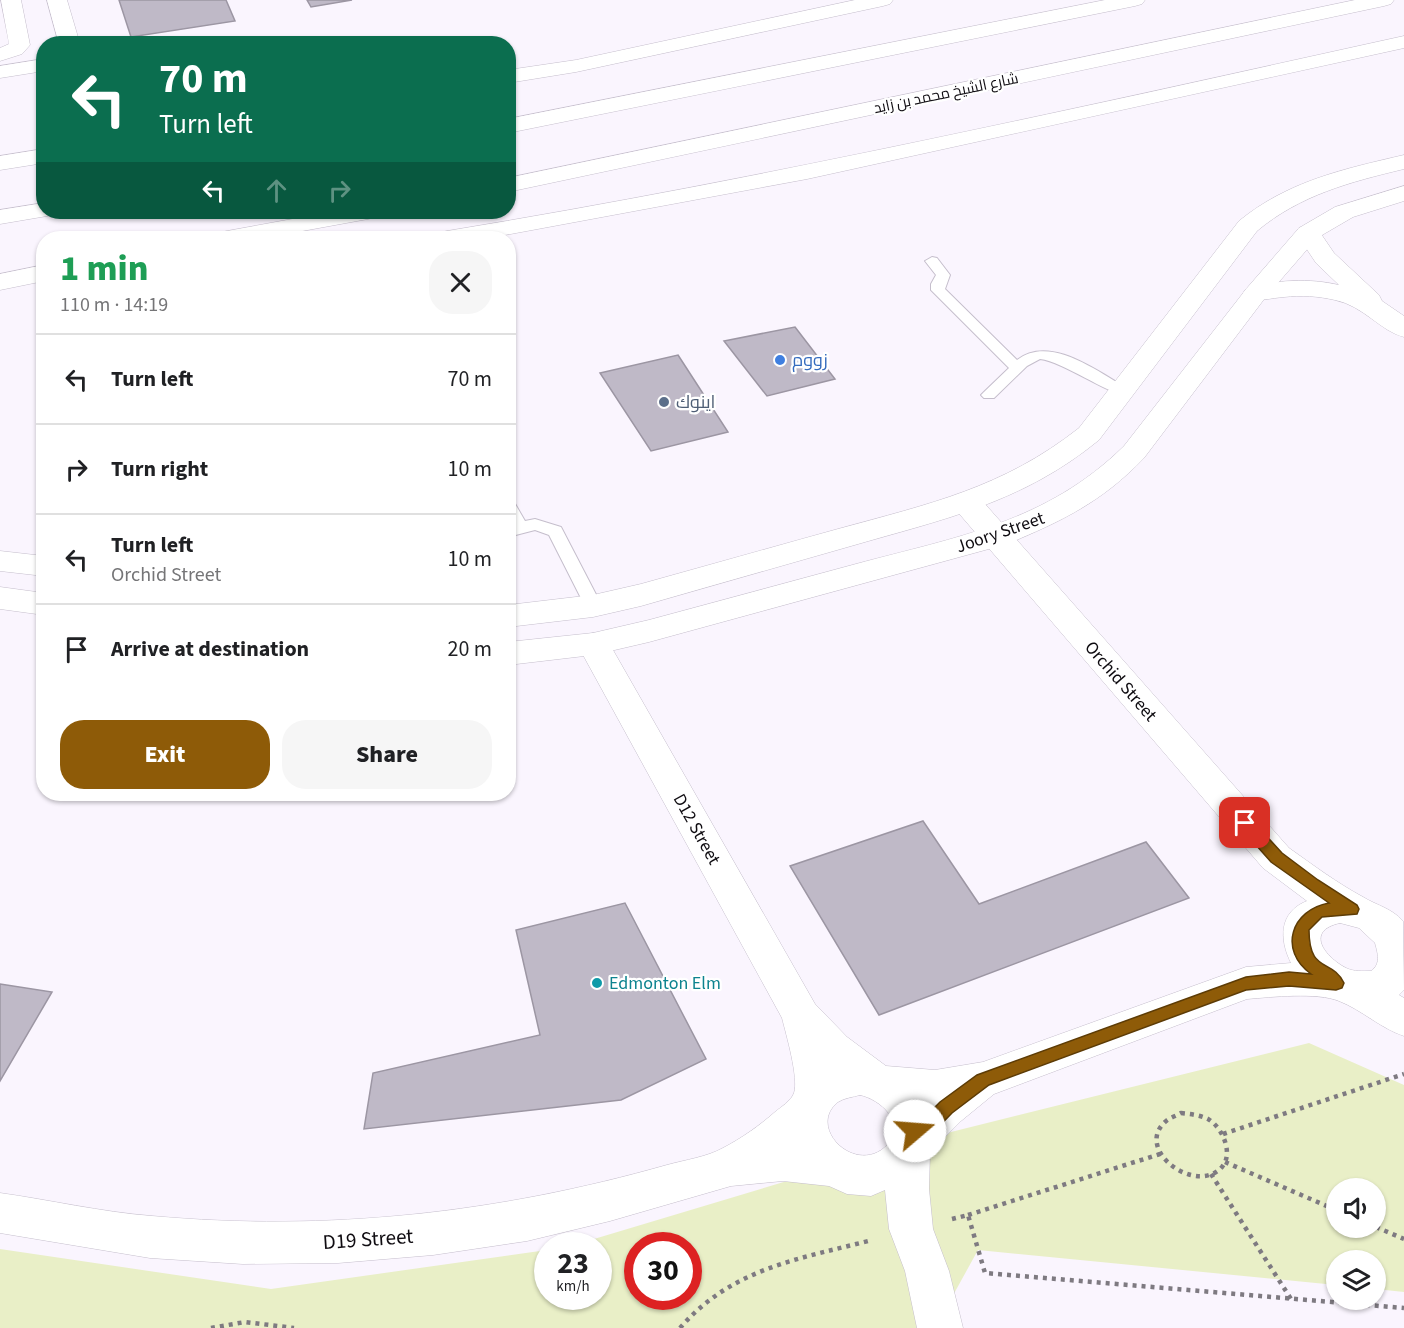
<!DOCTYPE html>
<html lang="en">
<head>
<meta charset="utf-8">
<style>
  :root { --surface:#fff; --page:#f6f6f6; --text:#202124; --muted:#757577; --line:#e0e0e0; --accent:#8e5b08 }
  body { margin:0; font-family:"Source Sans 3",Cairo,sans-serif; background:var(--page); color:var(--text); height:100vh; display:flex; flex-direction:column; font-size:22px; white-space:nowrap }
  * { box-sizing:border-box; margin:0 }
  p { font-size:20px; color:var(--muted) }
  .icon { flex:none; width:33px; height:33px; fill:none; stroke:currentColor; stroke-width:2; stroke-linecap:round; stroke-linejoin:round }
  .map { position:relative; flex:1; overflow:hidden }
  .drawer { position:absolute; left:36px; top:231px; width:480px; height:570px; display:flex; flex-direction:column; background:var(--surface); border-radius:24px; box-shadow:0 2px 4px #0004 }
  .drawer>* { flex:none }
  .hud { position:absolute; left:36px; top:36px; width:480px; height:183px; border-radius:24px; box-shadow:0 2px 4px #0004; background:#0b6e4f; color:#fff; overflow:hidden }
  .tools { position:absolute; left:1326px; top:1178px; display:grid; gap:12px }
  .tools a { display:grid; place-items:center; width:60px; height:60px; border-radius:50%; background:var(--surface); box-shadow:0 2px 4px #0004; font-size:30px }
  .speed { position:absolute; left:534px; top:1232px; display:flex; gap:12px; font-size:30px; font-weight:700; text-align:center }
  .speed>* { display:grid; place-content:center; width:78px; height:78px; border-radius:50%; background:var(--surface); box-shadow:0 2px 4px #0004; line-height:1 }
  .speed small { font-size:15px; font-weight:400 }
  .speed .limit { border:9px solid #d22; background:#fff; color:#111 }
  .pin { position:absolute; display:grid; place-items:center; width:51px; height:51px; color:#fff; margin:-26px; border-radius:12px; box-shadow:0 3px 9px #0006 }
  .me { position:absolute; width:66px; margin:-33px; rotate:72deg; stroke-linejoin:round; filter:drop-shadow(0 0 4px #0008) }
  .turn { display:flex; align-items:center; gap:21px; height:126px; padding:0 24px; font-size:27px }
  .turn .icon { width:78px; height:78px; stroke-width:2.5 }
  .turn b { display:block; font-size:42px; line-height:51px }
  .lanes { display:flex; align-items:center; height:57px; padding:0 24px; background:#0003; justify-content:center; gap:30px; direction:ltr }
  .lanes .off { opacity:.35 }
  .round { display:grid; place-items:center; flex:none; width:63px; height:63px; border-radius:24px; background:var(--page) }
  .overview { display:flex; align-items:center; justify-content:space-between; height:102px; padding:0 24px }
  h1 { font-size:36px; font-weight:800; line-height:45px; color:#1e9e55 }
  .cta { display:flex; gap:12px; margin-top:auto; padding:12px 24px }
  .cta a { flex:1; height:69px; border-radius:24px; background:var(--accent); color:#fff; font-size:24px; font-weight:800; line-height:69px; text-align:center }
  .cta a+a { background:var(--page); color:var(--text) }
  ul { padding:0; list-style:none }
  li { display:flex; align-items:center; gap:18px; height:90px; padding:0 24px; border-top:2px solid var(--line) }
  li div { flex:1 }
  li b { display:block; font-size:22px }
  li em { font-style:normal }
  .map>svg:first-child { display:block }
  .green { fill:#e9efc7; fill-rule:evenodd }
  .building { fill:#bfb9c7; stroke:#9c96a3; stroke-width:1.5 }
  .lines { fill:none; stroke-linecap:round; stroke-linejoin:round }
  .lane-casing { stroke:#c5becc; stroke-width:2 }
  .street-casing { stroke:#c5becc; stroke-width:1 }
  .secondary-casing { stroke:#c5becc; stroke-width:1 }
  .highway-casing { stroke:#c5becc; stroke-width:1 }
  .path { stroke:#7e7a81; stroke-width:4.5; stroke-dasharray:4 5; stroke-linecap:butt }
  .lane { fill:#fff; fill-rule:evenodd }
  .street { fill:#fff; fill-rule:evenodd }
  .secondary { fill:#fff; fill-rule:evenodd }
  .highway { fill:#fff; fill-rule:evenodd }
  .route { fill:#8e5b08; stroke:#5c3b05; stroke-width:1.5 }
  .shop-dot { fill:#3f7fe0; stroke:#fff; stroke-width:2 }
  .service-dot { fill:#5c6f8a; stroke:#fff; stroke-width:2 }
  .culture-dot { fill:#0f9aa8; stroke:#fff; stroke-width:2 }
  .labels { text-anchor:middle; stroke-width:4.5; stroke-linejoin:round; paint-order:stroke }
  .far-street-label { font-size:15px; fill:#0f0c11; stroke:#fff }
  .shop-label { font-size:18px; fill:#366cbe; stroke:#fff; text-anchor:start }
  .service-label { font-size:18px; fill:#4e5e75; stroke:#fff; text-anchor:start }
  .street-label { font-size:18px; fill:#0f0c11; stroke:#fff }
  .culture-label { font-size:18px; fill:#0d838f; stroke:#fff; text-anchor:start }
  .near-street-label { font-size:21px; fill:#0f0c11; stroke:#fff }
</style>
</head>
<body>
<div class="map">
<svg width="1404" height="1328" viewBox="0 0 1404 1328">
  <rect width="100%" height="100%" fill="#faf5fe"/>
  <path class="green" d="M 1309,1043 L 1404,1085 L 1404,1292 L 1376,1289 L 1376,1260 L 1336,1260 L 1336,1285 L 978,1250 L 935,1328 L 0,1328 L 0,1249 L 271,1289 L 547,1250 L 548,1296 L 598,1296 L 598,1245 L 574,1245 L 947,1133 ZM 1336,1188 L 1376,1188 L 1376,1227 L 1336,1227 ZM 638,1245 L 688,1245 L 688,1296 L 638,1296 Z"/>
  <path class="building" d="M 119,0 L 226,0 L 235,21 L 131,37 Z
    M 307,0 L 352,0 L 311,7 Z
    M 795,327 L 835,379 L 767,396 L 724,341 Z
    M 678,355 L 728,432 L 651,451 L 600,373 Z
    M 923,821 L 979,904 L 1146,842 L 1189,898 L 879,1015 L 790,866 Z
    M 625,903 L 706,1059 L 621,1100 L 364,1129 L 373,1073 L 540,1035 L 516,930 Z
    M 0,984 L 52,992 L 0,1081 Z"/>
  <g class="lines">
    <g class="lane-casing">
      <path id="lane" d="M 932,257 L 937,258 L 950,275 L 945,289 L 1017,360 C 1050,334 1098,372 1127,388 L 1130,391 L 1127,394 C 1113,398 1065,362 1040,359 L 1027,366 L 994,398 L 984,398 L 981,395 L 984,392 L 1009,368 L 931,290 L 931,284 L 936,275 L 925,261 Z
        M 508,501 L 514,502 L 525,521 L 535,519 L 561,527 L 602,606 L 599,610 L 587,610 L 549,535 L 535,530 L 508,537 L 508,526 L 511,526 L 508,521 Z"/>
    </g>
    <g class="street-casing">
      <path id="street" d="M 1,0 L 21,0 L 30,45 L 22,54 L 0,61 L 0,48 L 9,44 Z
        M 47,0 L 67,0 L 80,44 L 59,44 Z
        M 44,59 L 44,71 L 0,78 L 0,66 Z
        M 1308,226 L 1317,228 L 1334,253 L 1379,295 L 1382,301 L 1404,316 L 1404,337 C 1380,331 1364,306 1335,300 C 1318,296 1301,295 1284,297 C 1271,298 1259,302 1247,298 L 1243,293 L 1247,288 C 1277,280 1309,278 1339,285 L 1316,263 L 1296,233 L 1299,228 Z
        M 967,493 L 978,496 L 1289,848 C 1313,865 1337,883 1363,897 C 1378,906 1391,908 1403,921 L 1404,990 L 1399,995 L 1404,998 L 1404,1036 C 1380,1028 1362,1010 1339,1001 C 1317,992 1272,997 1247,999 L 994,1094 L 961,1121 L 930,1152 L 929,1189 L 933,1229 L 949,1271 L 963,1328 L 917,1328 L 905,1271 L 889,1229 L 885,1190 L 871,1196 L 847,1194 L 829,1186 L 783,1181 L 731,1186 L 610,1221 L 527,1241 L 433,1255 L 338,1263 L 243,1264 L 150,1258 L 0,1233 L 0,1193 C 50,1200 101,1212 152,1216 C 328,1232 498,1213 667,1165 C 685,1160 707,1157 723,1148 C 742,1138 759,1126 775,1112 C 781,1107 791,1101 794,1093 C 799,1078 786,1034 782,1018 L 577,644 L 581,636 L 593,633 L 605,636 L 815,1004 L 847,1037 L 886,1066 L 935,1070 L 983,1062 L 1246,967 L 1291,963 C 1279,939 1279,912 1307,901 L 1263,868 L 956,510 L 952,503 L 956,496 ZM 1340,923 L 1359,928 L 1375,943 C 1378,954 1381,964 1371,971 C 1363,971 1354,972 1346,968 C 1325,957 1304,931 1340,923 ZM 860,1095 C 880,1099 907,1123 888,1144 C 858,1178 805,1128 838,1102 C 844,1098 853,1097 860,1095 Z"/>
    </g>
    <g class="secondary-casing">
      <path id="secondary" d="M 1404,155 L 1404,169 C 1350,182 1300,195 1257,231 L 1099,440 C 1022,503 944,519 851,546 C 781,566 711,586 641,606 L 593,617 L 508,627 L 508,605 L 593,595 L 641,584 C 707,566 772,547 838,529 C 929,504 1003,488 1079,428 L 1239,221 C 1288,181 1344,169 1404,155 Z
        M 1404,186 L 1404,201 L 1353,217 L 1317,238 L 1265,298 L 1144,458 C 1102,502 1062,521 1007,544 L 649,642 L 593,655 L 508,665 L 508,642 L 593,633 L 649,620 C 718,601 787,583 856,564 C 957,537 1047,522 1124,446 L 1247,288 L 1299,228 L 1335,207 Z
        M 0,551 L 44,556 L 44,576 L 0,571 Z
        M 0,587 L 44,593 L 44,615 L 0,609 Z"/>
    </g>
    <g class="highway-casing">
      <path id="highway" d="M 855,0 L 893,0 L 890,4 L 883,6 L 576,72 L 508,83 L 508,70 L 576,60 Z
        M 1105,0 L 1145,0 L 1142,4 L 1135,6 L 508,133 L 508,119 Z
        M 1355,0 L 1394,0 L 1391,4 L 1384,6 L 508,192 L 508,178 Z
        M 1404,36 L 1404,48 L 807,179 L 489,238 L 435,238 L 438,233 L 447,231 C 769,178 1086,106 1404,36 Z
        M 44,149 L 44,163 L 0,170 L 0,156 Z
        M 44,203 L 44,212 L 55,212 L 53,215 L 0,224 L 0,210 Z
        M 331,212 L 380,212 L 377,217 L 368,219 L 264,238 L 215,238 L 218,233 L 227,231 Z
        M 44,265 L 44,281 L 0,290 L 0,274 Z"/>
    </g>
    <path class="path" d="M 1181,1113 C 1190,1114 1200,1115 1208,1119 C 1222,1127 1234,1153 1222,1167 C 1196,1196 1134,1150 1165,1122 C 1169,1118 1176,1116 1181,1113 Z
      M 1223,1134 L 1404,1074
      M 1225,1162 L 1336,1210
      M 1211,1174 L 1291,1299
      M 968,1215 L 1160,1154
      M 952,1219 L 968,1215 L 985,1273 L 1404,1308
      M 1376,1227 L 1404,1239
      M 211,1328 L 245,1322 L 294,1328
      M 680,1328 C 732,1268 799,1259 872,1240"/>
    <use href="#lane" class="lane"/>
    <use href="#street" class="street"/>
    <use href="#secondary" class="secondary"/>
    <use href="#highway" class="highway"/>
  </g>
  <path class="route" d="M 1245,817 L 1251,819 L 1282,853 L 1318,880 L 1357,905 L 1359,909 L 1357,914 L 1322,917 L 1309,930 C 1309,974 1332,958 1344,983 L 1342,988 L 1336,990 L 1289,986 L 1246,990 L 989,1085 L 952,1113 L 919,1147 L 913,1149 L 907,1147 L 904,1141 L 909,1125 L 918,1124 L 940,1102 L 977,1075 L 1246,977 L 1289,972 L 1311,974 C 1278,950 1291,910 1329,903 L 1271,862 L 1240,827 L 1238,823 L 1240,819 Z"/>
  <circle class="shop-dot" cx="780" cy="360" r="6"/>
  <circle class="service-dot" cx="664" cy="402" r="6"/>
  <circle class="culture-dot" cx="597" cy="983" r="6"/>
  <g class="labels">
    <g class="far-street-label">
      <text transform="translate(946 93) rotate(-12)" y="5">شارع الشيخ محمد بن زايد</text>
    </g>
    <g class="shop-label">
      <text x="792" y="366">زووم</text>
    </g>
    <g class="service-label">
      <text x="676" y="408">اينوك</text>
    </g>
    <g class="street-label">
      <text transform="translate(1000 532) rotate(-19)" y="6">Joory Street</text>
      <text transform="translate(1121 681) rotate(49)" y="6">Orchid Street</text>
      <text transform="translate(697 829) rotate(61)" y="6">D12 Street</text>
    </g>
    <g class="culture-label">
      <text x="609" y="989">Edmonton Elm</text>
    </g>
    <g class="near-street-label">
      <text transform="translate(368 1239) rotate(-4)" y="7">D19 Street</text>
    </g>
  </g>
</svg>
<div class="tools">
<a><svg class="icon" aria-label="sound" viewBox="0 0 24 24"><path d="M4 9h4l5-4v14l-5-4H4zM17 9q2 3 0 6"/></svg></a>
<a><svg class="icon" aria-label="layers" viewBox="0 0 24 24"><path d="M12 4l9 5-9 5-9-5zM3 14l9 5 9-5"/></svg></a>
</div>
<div class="speed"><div>23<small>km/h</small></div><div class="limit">30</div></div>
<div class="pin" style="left:1245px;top:823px;background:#d93025"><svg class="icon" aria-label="arrive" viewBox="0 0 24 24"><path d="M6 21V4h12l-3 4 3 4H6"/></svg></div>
<svg class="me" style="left:915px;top:1131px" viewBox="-20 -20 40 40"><circle r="19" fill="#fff"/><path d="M0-13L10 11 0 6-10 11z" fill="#8e5b08"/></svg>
<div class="hud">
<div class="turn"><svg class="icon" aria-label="left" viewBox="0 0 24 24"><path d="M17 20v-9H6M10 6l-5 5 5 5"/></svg><div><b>70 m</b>Turn left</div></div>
<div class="lanes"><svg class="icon" aria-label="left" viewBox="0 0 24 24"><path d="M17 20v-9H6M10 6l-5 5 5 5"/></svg><svg class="icon off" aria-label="ahead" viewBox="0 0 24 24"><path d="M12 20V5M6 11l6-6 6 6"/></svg><svg class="icon off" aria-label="right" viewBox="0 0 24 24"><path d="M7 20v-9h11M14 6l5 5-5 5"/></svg></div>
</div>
<section class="drawer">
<div class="overview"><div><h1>1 min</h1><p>110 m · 14:19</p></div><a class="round"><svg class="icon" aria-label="close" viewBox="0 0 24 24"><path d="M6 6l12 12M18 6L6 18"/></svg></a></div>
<ul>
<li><svg class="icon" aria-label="left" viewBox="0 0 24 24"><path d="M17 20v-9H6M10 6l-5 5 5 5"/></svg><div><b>Turn left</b></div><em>70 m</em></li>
<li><svg class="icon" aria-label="right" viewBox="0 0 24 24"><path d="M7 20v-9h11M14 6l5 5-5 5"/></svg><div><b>Turn right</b></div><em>10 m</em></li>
<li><svg class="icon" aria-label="left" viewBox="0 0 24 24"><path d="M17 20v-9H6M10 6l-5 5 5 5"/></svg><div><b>Turn left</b><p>Orchid Street</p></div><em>10 m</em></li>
<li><svg class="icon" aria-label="arrive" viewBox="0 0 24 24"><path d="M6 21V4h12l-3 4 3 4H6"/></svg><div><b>Arrive at destination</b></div><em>20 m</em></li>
</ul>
<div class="cta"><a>Exit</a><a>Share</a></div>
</section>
</div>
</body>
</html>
